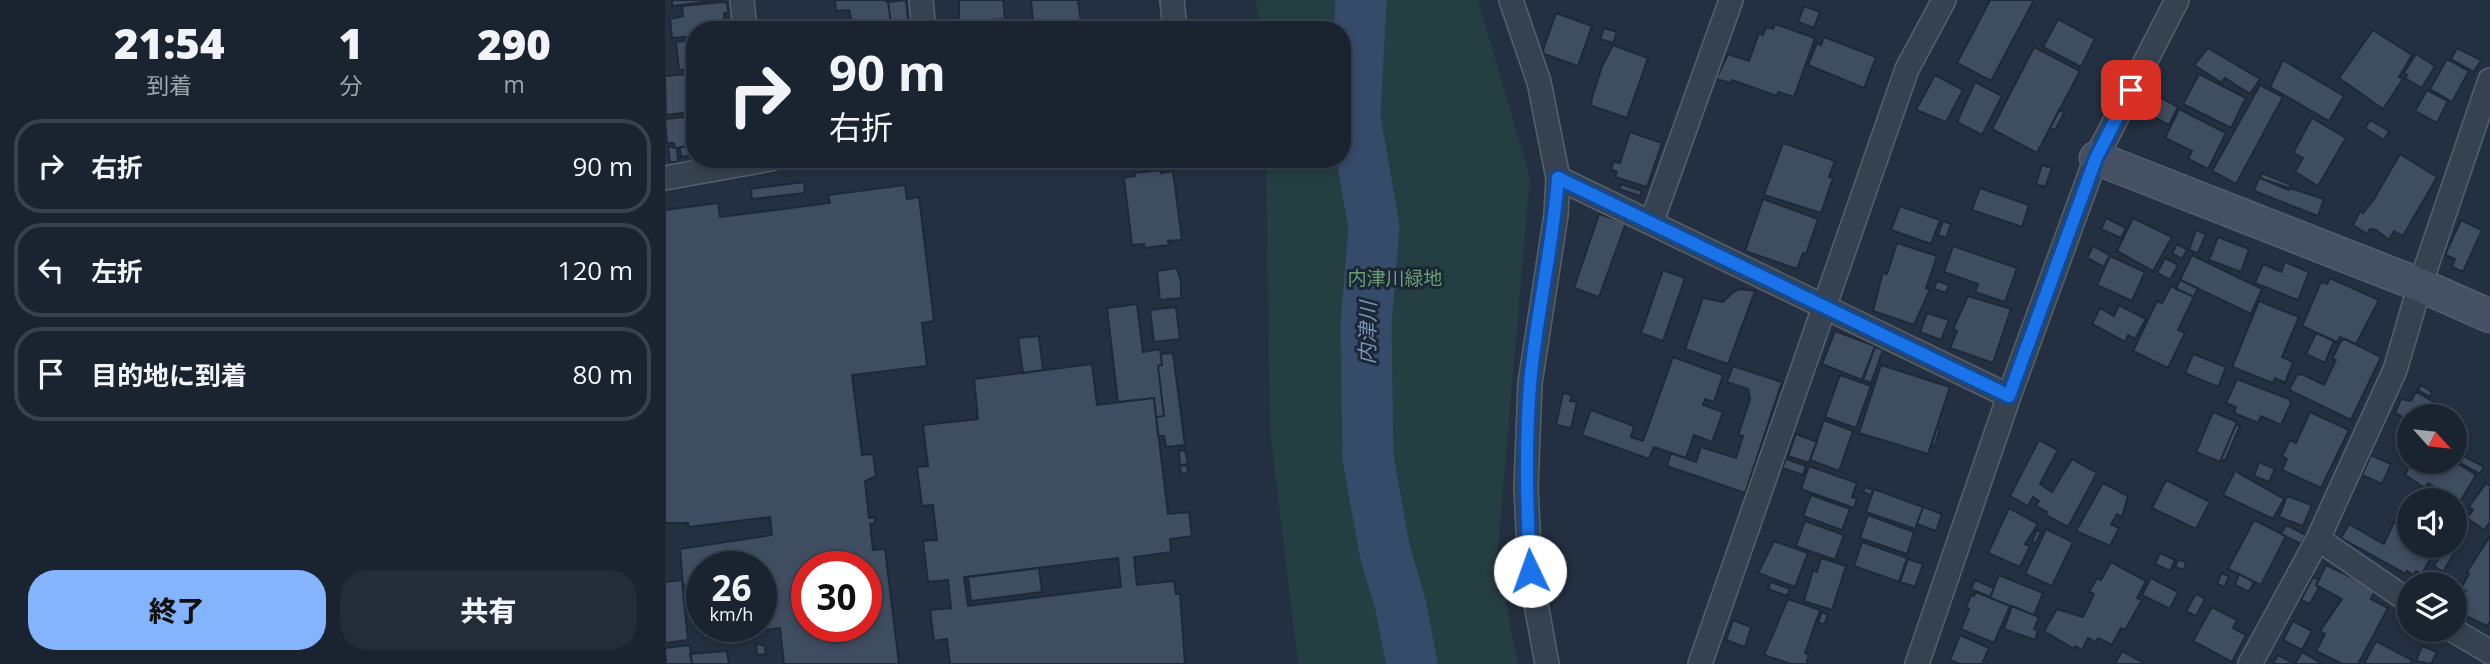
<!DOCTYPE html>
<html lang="ja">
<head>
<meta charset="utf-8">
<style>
  :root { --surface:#1a2431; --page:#232c39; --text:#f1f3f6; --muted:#9fa4ab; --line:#38414d; --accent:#85b4ff }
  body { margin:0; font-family:"Open Sans","Noto Sans JP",sans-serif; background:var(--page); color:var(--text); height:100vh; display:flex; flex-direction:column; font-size:26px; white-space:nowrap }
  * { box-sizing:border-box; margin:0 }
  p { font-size:23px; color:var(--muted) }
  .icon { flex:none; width:38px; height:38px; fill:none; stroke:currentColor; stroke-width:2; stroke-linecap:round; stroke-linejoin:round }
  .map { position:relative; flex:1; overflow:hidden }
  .sheet { display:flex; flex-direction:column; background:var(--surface); width:665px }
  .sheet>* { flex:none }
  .guide { position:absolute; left:21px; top:21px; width:665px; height:147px; border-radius:28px; box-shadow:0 4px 10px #0003,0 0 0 2px var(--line); background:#1a2431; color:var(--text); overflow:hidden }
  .needle { width:46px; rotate:117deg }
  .fabs { position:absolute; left:1732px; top:404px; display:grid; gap:14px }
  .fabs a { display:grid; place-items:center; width:70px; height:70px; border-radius:50%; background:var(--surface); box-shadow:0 4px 10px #0003,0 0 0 2px var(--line); font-size:35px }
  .speed { position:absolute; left:21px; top:551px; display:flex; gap:14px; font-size:35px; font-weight:700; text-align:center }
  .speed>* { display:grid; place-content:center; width:91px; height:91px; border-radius:50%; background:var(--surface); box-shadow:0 4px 10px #0003,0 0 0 2px var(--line); line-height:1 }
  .speed small { font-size:18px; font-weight:400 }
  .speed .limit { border:10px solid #d22; background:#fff; color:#111 }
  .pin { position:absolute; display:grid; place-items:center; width:60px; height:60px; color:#fff; margin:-30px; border-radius:14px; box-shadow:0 4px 10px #0006 }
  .me { position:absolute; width:77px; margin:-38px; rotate:357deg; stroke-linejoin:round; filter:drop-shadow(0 0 5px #0008) }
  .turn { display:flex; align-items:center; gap:24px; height:147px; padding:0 28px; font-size:32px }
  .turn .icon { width:91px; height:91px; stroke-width:2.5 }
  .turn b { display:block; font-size:49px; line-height:60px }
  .eta { display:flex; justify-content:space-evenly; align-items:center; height:119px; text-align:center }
  .eta b { font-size:42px; font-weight:800; line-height:49px }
  .action { display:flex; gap:14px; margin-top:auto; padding:14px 28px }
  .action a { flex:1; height:80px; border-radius:28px; background:var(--accent); color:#111; font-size:28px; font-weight:800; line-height:80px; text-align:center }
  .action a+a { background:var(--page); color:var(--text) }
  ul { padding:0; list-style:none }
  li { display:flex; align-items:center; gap:21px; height:94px; margin:0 14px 10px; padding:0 14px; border:4px solid var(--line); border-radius:28px }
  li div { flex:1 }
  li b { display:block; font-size:26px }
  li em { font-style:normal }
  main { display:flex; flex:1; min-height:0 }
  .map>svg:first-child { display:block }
  .green { fill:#253e42 }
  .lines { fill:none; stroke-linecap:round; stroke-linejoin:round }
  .river { stroke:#364a69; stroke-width:51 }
  .building { fill:#3f4d61; stroke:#1e2938; stroke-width:2; fill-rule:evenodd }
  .street-casing { stroke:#55606e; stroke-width:26 }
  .secondary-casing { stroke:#55606e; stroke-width:35 }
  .street { stroke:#374250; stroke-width:23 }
  .secondary { stroke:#455064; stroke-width:32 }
  .route-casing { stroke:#114b97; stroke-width:18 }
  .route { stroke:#1a73e8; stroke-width:12 }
  .labels { text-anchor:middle; stroke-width:6; stroke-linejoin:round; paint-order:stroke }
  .park-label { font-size:19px; fill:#699e75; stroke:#1c2736 }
  .water-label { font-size:21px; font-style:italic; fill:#7a92b4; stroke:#1c2736 }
</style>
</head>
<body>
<main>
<section class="sheet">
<div class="eta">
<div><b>21:54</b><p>到着</p></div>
<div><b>1</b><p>分</p></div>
<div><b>290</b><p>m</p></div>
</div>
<ul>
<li><svg class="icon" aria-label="right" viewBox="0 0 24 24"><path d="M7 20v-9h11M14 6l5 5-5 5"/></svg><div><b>右折</b></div><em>90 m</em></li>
<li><svg class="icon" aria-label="left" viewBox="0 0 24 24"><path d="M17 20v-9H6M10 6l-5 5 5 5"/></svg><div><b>左折</b></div><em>120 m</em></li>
<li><svg class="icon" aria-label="arrive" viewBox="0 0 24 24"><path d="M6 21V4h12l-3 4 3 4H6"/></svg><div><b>目的地に到着</b></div><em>80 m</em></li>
</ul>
<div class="action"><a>終了</a><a>共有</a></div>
</section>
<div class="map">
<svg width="1825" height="664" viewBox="0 0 1825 664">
  <rect width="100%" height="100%" fill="#233041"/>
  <path class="green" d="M 590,0 L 813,0 L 865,178 L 832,559 L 853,664 L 633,664 L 605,430 L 601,159 L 677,159 L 677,30 L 599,30 Z"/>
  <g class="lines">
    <path class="river" d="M 696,0 L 690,118 L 709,227 L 701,325 L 703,458 L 720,552 L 735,603 L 747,664"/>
  </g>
  <path class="building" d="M 7,0 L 57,0 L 7,6 Z
    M 170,0 L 219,0 L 223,2 L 226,23 L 188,27 L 184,10 L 171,11 Z
    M 241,0 L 243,21 L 226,23 L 223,2 Z
    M 294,0 L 338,0 L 340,19 L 294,23 Z
    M 366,0 L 413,0 L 417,30 L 369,30 Z
    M 1325,0 L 1369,0 L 1326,81 L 1292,63 Z
    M 58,2 L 62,3 L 63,13 L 59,13 L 60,26 L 30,30 L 30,36 L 7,38 L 5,19 L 18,16 L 17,6 Z
    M 1139,6 L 1155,12 L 1149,28 L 1133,22 Z
    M 891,13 L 927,26 L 913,66 L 879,54 L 878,50 Z
    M 343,19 L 344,30 L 304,30 L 304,23 Z
    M 1393,19 L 1430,39 L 1416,67 L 1378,47 Z
    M 65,22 L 66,30 L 47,30 L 46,28 Z
    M 170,22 L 179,22 L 180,29 L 171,30 Z
    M 1110,24 L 1150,38 L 1129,97 L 1113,92 L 1112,96 L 1067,80 L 1066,83 L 1051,79 L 1063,54 L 1084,61 L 1094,33 L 1098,35 L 1101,27 L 1108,29 Z
    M 233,27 L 233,30 L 196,30 Z
    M 939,28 L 952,32 L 948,43 L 935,39 Z
    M 1708,30 L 1747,55 L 1734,77 L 1738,79 L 1718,109 L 1674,78 Z
    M 1159,37 L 1211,57 L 1199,88 L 1143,65 L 1152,43 L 1156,45 Z
    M 30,40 L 30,69 L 14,70 L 11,42 Z
    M 948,45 L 983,58 L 962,118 L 927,106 L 926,101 L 937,66 Z
    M 1369,47 L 1415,71 L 1372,153 L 1327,129 Z
    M 1543,48 L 1595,79 L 1585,94 L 1560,78 L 1557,83 L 1529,65 Z
    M 1792,48 L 1816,60 L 1809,72 L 1786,59 Z
    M 1751,54 L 1770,66 L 1757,88 L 1740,78 L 1742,75 L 1739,73 Z
    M 1782,59 L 1804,71 L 1787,102 L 1765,89 Z
    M 1618,60 L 1679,96 L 1664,121 L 1605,87 Z
    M 24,74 L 28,77 L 30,94 L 24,95 L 25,112 L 1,115 L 0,76 Z
    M 1534,74 L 1581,98 L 1566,128 L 1518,104 Z
    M 1270,75 L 1298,90 L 1281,122 L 1251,110 Z
    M 1310,82 L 1337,96 L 1317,135 L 1292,122 Z
    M 1595,85 L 1618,97 L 1571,184 L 1547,171 Z
    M 1762,90 L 1783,101 L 1772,123 L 1750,111 Z
    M 1493,96 L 1513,107 L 1504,125 L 1483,114 Z
    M 1514,109 L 1561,133 L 1543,169 L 1523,159 L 1527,151 L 1500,138 Z
    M 1394,110 L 1399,113 L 1390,130 L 1385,128 Z
    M 30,116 L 30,151 L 27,146 L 10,148 L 9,143 L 2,143 L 0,119 Z
    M 1647,118 L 1681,138 L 1653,186 L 1630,172 L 1638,158 L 1628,153 Z
    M 1705,120 L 1724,131 L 1719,140 L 1700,128 Z
    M 965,132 L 997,143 L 982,187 L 950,177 L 952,172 L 946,169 L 949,161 L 955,163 Z
    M 1118,143 L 1170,161 L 1164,177 L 1168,178 L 1156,213 L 1099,195 Z
    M 3,146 L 12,148 L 13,162 L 5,162 Z
    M 27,146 L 28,155 L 16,157 L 15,147 Z
    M 1735,154 L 1772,177 L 1738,236 L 1729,231 L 1724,240 L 1711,230 L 1705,229 L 1702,234 L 1688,225 L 1695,211 L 1698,213 L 1709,199 Z
    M 1377,165 L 1387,168 L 1380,187 L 1371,184 Z
    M 495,170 L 496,173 L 508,171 L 517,240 L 503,241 L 504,245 L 479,248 L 479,244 L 467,245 L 459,178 L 470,176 L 470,173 Z
    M 1597,173 L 1626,185 L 1624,190 L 1595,178 Z
    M 1594,178 L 1659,199 L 1653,216 L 1589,191 Z
    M 139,182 L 140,193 L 87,199 L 86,189 Z
    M 956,184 L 977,191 L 975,196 L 954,189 Z
    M 240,185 L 242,199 L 254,197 L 269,321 L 257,323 L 262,366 L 187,375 L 197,455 L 208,454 L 211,476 L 200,481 L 204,518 L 210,517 L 210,523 L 205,524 L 208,550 L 220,549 L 234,664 L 119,664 L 115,628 L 38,638 L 29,584 L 18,585 L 15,549 L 107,535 L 105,517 L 23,527 L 23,523 L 0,523 L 0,210 L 53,203 L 55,217 L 165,203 L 163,195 ZM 37,567 L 96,567 L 96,626 L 37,626 ZM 142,567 L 201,567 L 201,626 L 142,626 Z
    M 1315,188 L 1364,205 L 1357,227 L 1307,210 Z
    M 1098,199 L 1153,219 L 1141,254 L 1138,253 L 1132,269 L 1080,251 Z
    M 1235,206 L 1275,220 L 1266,244 L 1226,230 Z
    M 934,214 L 961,223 L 934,297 L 909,288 Z
    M 1441,218 L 1461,228 L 1456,238 L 1436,229 Z
    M 1468,218 L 1507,237 L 1488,271 L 1452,251 Z
    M 1796,220 L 1817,230 L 1798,272 L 1787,267 L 1790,259 L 1780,255 Z
    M 1278,221 L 1286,224 L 1281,238 L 1273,235 Z
    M 1531,230 L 1541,234 L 1533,253 L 1524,250 Z
    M 1553,237 L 1584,249 L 1576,272 L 1544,260 Z
    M 1232,243 L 1272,256 L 1261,288 L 1265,289 L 1249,325 L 1208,311 L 1218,272 L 1222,274 Z
    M 1512,244 L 1522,250 L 1517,259 L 1507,253 Z
    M 1288,246 L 1352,268 L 1340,302 L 1310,292 L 1313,284 L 1279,272 Z
    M 1428,246 L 1445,255 L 1439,267 L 1422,258 Z
    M 1527,255 L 1597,289 L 1586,314 L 1515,280 Z
    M 1445,256 L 1480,272 L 1467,301 L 1432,285 Z
    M 1500,258 L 1513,265 L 1505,280 L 1492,273 Z
    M 1620,262 L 1644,272 L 1633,300 L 1590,283 L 1598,264 L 1616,272 Z
    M 512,268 L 516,282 L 516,298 L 495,300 L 492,271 Z
    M 998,270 L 1020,278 L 998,341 L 976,333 Z
    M 1665,278 L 1714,300 L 1691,344 L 1675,337 L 1672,342 L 1637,326 L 1656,282 L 1662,284 Z
    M 1515,280 L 1533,288 L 1529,297 L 1511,289 Z
    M 1272,281 L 1284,285 L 1281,293 L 1269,289 Z
    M 1506,286 L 1529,297 L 1513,330 L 1520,333 L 1503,368 L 1468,351 L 1492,301 L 1497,303 Z
    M 1075,289 L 1090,291 L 1063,364 L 1020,349 L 1038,298 L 1058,302 L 1068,292 Z
    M 1303,296 L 1346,309 L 1328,363 L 1285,348 L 1292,331 L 1288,329 Z
    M 1594,301 L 1634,317 L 1617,357 L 1628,362 L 1620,383 L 1610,378 L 1608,383 L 1567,367 Z
    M 472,304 L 478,352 L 495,349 L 497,365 L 493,366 L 499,416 L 491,417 L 489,398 L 453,402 L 442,308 Z
    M 1454,305 L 1481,319 L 1470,339 L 1463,335 L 1460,342 L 1427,324 L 1435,308 L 1449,316 Z
    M 511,307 L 515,339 L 489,342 L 485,310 Z
    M 1262,313 L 1284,320 L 1276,340 L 1255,332 Z
    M 1170,331 L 1210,346 L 1197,380 L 1157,364 Z
    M 1651,333 L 1669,341 L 1660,363 L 1641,354 Z
    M 374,336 L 378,370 L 358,373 L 353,338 Z
    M 1680,339 L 1716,357 L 1686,420 L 1624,390 L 1632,375 L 1637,374 L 1659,385 L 1671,360 L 1667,359 L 1676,341 Z
    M 1210,347 L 1218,350 L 1206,383 L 1198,380 Z
    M 508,353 L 520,445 L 501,447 L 499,436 L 493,436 L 491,417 L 499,416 L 493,366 L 497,365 L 496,354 Z
    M 1528,354 L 1561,367 L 1553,387 L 1520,373 Z
    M 1008,357 L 1058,375 L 1049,402 L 1040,399 L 1038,405 L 1058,412 L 1047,442 L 1029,435 L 1021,458 L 989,447 L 984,459 L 917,435 L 926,410 L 969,426 L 966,437 L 978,441 Z
    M 427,364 L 432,405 L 489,398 L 503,514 L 524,512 L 527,536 L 505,539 L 506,552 L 469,557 L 472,585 L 509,581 L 511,594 L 515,594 L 520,664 L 285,664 L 282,639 L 269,641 L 265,610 L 286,608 L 283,580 L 263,582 L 258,541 L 272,540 L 268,505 L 257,506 L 252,467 L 263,466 L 258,425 L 313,419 L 309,379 ZM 453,558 L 456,587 L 303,606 L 299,577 Z
    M 1216,365 L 1285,387 L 1263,454 L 1194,433 Z
    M 1068,366 L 1117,382 L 1080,493 L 1002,466 L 1006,453 L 1031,462 L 1036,447 L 1071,458 L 1078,436 L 1073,435 L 1085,399 L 1083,389 L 1062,382 Z
    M 1175,375 L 1206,386 L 1191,428 L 1160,417 Z
    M 1572,379 L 1624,399 L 1626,403 L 1616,425 L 1596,416 L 1593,423 L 1569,413 L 1571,407 L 1561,403 Z
    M 1756,385 L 1767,392 L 1765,397 L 1753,390 Z
    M 1751,392 L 1787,412 L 1785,416 L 1745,416 L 1745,421 L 1730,413 L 1736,399 L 1746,401 Z
    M 898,393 L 907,395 L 905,401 L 912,402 L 906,428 L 891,425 Z
    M 1548,412 L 1572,422 L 1555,462 L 1531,452 Z
    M 1645,412 L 1684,430 L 1656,488 L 1617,470 L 1622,459 L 1617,456 L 1625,440 L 1631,443 Z
    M 1159,420 L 1188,431 L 1174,471 L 1145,460 Z
    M 1571,424 L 1575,426 L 1560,461 L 1556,460 Z
    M 1272,427 L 1275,428 L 1270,446 L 1267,445 Z
    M 1131,434 L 1152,442 L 1144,463 L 1123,456 Z
    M 1374,440 L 1393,450 L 1375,484 L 1387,492 L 1407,459 L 1432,473 L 1403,527 L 1381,515 L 1382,512 L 1371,506 L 1374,501 L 1368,497 L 1363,506 L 1345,496 Z
    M 520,450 L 523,464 L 515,465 L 514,451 Z
    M 1706,455 L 1726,464 L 1717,484 L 1697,475 Z
    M 1799,456 L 1819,467 L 1815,474 L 1795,463 Z
    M 1121,459 L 1141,466 L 1138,475 L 1117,468 Z
    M 1594,462 L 1610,469 L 1604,482 L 1589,476 Z
    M 1746,462 L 1790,462 L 1811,475 L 1795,502 L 1763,483 L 1760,488 L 1740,475 Z
    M 522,465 L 523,473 L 516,474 L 515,466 Z
    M 1144,466 L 1192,483 L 1187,497 L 1192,499 L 1189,508 L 1136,489 Z
    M 1570,471 L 1619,499 L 1608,519 L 1558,495 Z
    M 1501,480 L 1545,502 L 1531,529 L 1487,508 Z
    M 1438,483 L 1463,496 L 1457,517 L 1452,514 L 1446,524 L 1454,528 L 1445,546 L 1411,531 Z
    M 1821,483 L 1825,486 L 1825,522 L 1819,530 L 1802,518 L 1808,510 L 1804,507 Z
    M 1200,487 L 1208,490 L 1206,495 L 1198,492 Z
    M 1209,489 L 1258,507 L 1250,529 L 1201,512 Z
    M 1146,495 L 1185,509 L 1177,530 L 1138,516 Z
    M 1750,495 L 1761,500 L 1745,500 L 1745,546 L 1772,546 L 1757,574 L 1751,571 L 1749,575 L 1742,571 L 1741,574 L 1676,538 L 1684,524 L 1719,544 L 1729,522 L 1731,523 L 1747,496 Z
    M 1622,496 L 1647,505 L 1638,526 L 1614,517 Z
    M 1258,507 L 1277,514 L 1271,531 L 1252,524 Z
    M 1344,508 L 1373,524 L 1360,544 L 1365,546 L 1355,567 L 1323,553 Z
    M 1203,515 L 1249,532 L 1242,554 L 1195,538 Z
    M 1589,520 L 1621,536 L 1596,585 L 1563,569 Z
    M 1140,521 L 1179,535 L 1170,560 L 1131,546 Z
    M 1621,525 L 1641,535 L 1636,544 L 1616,534 Z
    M 1381,529 L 1408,542 L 1387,586 L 1360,574 Z
    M 1372,530 L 1376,532 L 1371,543 L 1367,542 Z
    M 1825,536 L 1825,622 L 1822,626 L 1790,611 L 1790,592 L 1798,596 L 1801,591 L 1796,588 L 1804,574 L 1802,572 Z
    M 1109,541 L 1143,553 L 1130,587 L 1093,573 Z
    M 1197,542 L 1242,558 L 1234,582 L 1189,566 Z
    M 1780,548 L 1789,553 L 1778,572 L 1769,566 Z
    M 1495,553 L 1510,560 L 1505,571 L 1490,564 Z
    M 1156,558 L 1181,566 L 1167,610 L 1139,601 L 1148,570 L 1152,572 Z
    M 1243,559 L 1258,564 L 1250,587 L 1235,582 Z
    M 1513,560 L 1521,562 L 1519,570 L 1510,567 Z
    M 1446,562 L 1481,581 L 1472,598 L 1477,600 L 1460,630 L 1456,628 L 1447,645 L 1433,638 L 1430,642 L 1423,638 L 1417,650 L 1410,646 L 1409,649 L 1379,631 L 1392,609 L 1418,617 L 1429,594 L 1424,592 L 1432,578 L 1436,580 Z
    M 1661,565 L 1711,589 L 1706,599 L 1723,608 L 1693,664 L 1677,664 L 1651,651 L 1660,634 L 1655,631 L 1677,599 L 1651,585 Z
    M 374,568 L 377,592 L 306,601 L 303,577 Z
    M 1557,573 L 1564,577 L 1559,587 L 1552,583 Z
    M 1574,574 L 1589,582 L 1584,592 L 1570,585 Z
    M 1334,575 L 1378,593 L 1369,615 L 1325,598 Z
    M 1648,577 L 1654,580 L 1651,585 L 1654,587 L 1645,604 L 1636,600 Z
    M 1486,578 L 1513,592 L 1505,609 L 1477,595 Z
    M 17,580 L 23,640 L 0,643 L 0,582 Z
    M 1310,580 L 1329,588 L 1325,597 L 1306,589 Z
    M 1106,582 L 1125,589 L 1122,596 L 1103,589 Z
    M 1311,592 L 1345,606 L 1329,643 L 1296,629 L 1304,609 L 1301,607 L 1306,595 L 1309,596 Z
    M 1531,594 L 1540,599 L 1531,616 L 1521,611 Z
    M 1123,599 L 1155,610 L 1140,653 L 1144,655 L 1141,664 L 1126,664 L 1099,655 Z
    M 1347,606 L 1374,617 L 1369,629 L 1373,630 L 1370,640 L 1339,629 Z
    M 1547,607 L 1572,620 L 1568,628 L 1581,635 L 1567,662 L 1528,641 Z
    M 1157,612 L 1163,615 L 1159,625 L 1153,622 Z
    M 1068,620 L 1086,627 L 1080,647 L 1061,640 Z
    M 1628,621 L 1647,631 L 1637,650 L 1618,640 Z
    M 1295,635 L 1324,648 L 1317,664 L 1295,664 L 1285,660 Z
    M 1711,641 L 1747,660 L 1745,664 L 1699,664 Z
    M 91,643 L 100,646 L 101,654 L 92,655 Z
    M 25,645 L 27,664 L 1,664 L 0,648 Z
    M 1757,646 L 1772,652 L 1766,664 L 1751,661 Z
    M 62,651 L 64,664 L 27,664 L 25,654 Z
    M 1457,651 L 1481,664 L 1450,664 Z
    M 1637,652 L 1658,664 L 1630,664 Z
    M 1613,655 L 1630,664 L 1608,664 Z"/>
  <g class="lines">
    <g class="street-casing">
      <path id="street" d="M 77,0 L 80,30
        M 256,0 L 259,30
        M 507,0 L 510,30
        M 846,0 L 874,82 L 893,178 L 891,215 L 865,383 L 861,487 L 865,571 L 882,664
        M 0,178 L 106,159
        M 893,178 L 1344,396
        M 987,221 L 1066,0
        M 1653,539 L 1745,602
        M 1788,630 L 1825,652
        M 1035,664 L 1242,69 L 1279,0
        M 1252,664 L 1344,396 L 1431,158 L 1512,0
        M 1585,664 L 1653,539 L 1730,370 L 1755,285 L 1825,80"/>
    </g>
    <g class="secondary-casing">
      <path id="secondary" d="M 1431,158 L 1755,285 L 1825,316"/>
    </g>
    <use href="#street" class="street"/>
    <use href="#secondary" class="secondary"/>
  </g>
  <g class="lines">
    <g class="route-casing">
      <path id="route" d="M 865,571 C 862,508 860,446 865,384 C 871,315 888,247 893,178 L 1344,396 L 1431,158 L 1466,90"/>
    </g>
    <use href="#route" class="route"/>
  </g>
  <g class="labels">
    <g class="park-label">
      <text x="730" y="285">内津川緑地</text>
    </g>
    <g class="water-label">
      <text transform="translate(703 333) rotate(-89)" y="7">内津川</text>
    </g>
  </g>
</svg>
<div class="fabs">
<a><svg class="needle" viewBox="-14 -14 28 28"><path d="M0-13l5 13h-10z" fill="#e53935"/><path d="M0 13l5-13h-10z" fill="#9fa4ab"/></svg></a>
<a><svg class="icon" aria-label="sound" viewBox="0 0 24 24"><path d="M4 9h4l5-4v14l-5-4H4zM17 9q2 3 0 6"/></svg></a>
<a><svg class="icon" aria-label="layers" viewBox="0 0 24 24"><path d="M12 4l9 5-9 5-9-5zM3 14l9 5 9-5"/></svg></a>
</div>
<div class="speed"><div>26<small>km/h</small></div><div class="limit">30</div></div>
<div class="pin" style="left:1466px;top:90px;background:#d93025"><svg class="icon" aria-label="arrive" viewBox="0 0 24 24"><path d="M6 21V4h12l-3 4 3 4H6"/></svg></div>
<svg class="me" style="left:865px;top:571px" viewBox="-20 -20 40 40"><circle r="19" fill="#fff"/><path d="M0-13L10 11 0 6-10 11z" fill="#1a73e8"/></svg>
<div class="guide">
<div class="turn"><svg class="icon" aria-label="right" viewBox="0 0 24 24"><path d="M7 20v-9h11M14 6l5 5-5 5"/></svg><div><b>90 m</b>右折</div></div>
</div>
</div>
</main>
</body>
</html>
